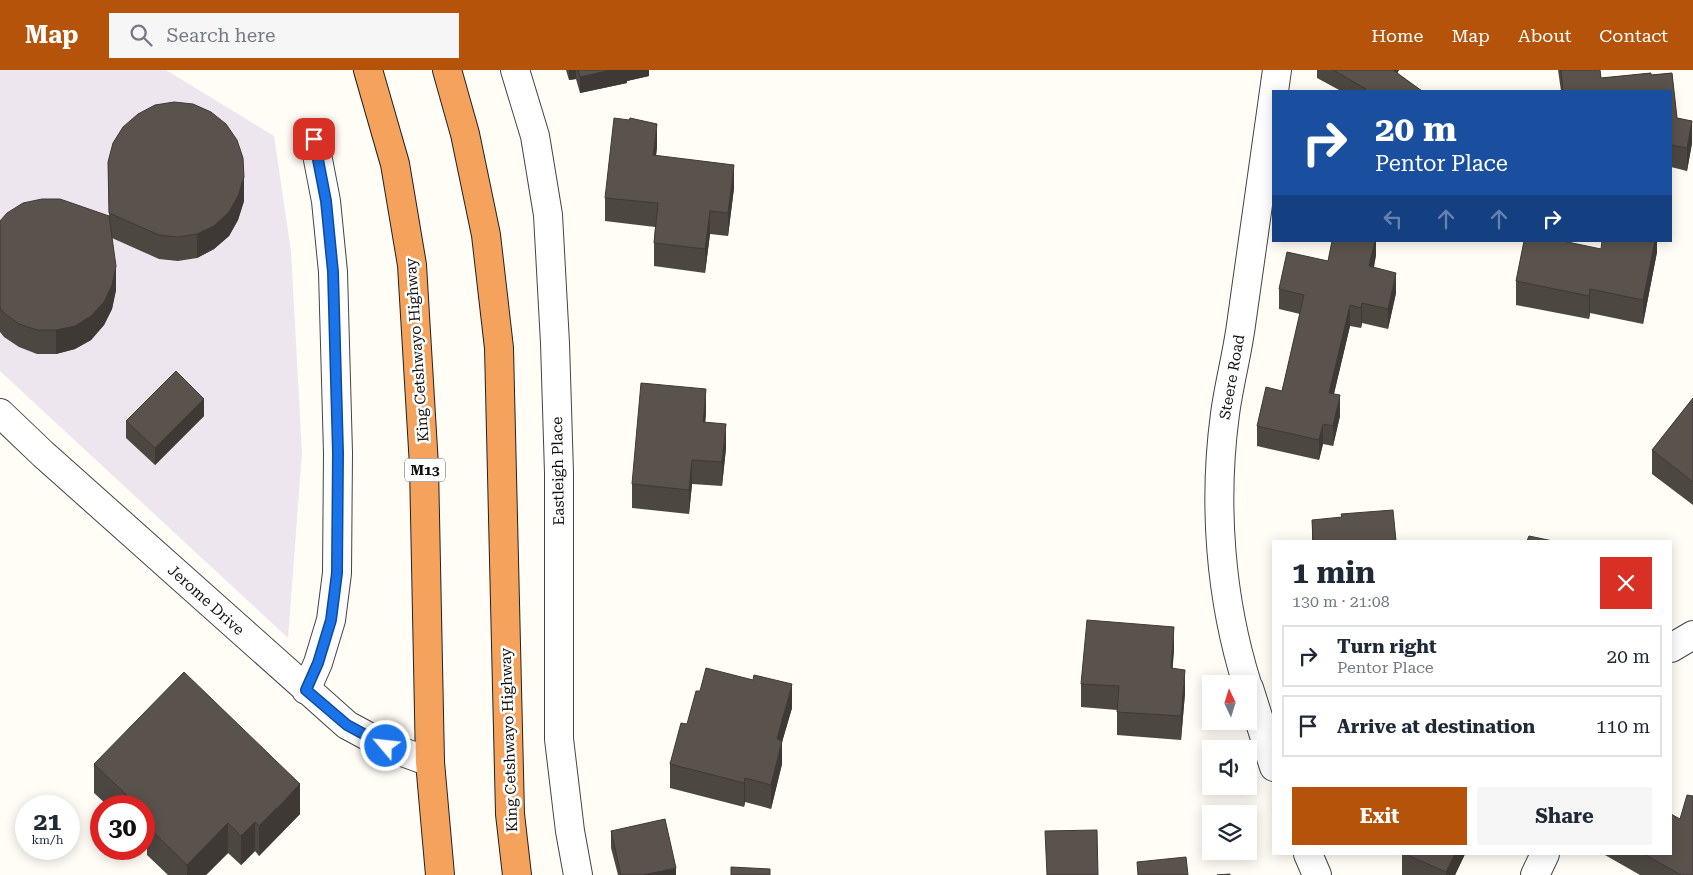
<!DOCTYPE html>
<html lang="en">
<head>
<meta charset="utf-8">
<style>
  :root { --surface:#fff; --page:#f6f6f7; --text:#1f2937; --muted:#747a83; --line:#e0e1e3; --accent:#b45309 }
  body { margin:0; font-family:"Roboto Serif",serif; background:var(--page); color:var(--text); height:100vh; display:flex; flex-direction:column; font-size:19px; white-space:nowrap }
  * { box-sizing:border-box; margin:0 }
  p { font-size:16px; color:var(--muted) }
  .icon { flex:none; width:28px; height:28px; fill:none; stroke:currentColor; stroke-width:2; stroke-linecap:round; stroke-linejoin:round }
  .map { position:relative; flex:1; overflow:hidden }
  .details { position:absolute; left:1272px; top:470px; width:400px; height:315px; display:flex; flex-direction:column; background:var(--surface); border-radius:0px; box-shadow:0 2px 12px #0003 }
  .details>* { flex:none }
  .guide { position:absolute; left:1272px; top:20px; width:400px; height:152px; border-radius:0px; box-shadow:0 2px 12px #0003; background:#1a4fa0; color:#fff; overflow:hidden }
  .needle { width:32px; rotate:356deg }
  .tools { position:absolute; left:1202px; top:605px; display:grid; gap:10px }
  .tools a { display:grid; place-items:center; width:55px; height:55px; border-radius:0px; background:var(--surface); box-shadow:0 2px 12px #0003; font-size:25px }
  .speed { position:absolute; left:15px; top:725px; display:flex; gap:10px; font-size:25px; font-weight:700; text-align:center }
  .speed>* { display:grid; place-content:center; width:65px; height:65px; border-radius:50%; background:var(--surface); box-shadow:0 2px 12px #0003; line-height:1 }
  .speed small { font-size:12px; font-weight:400 }
  .speed .limit { border:8px solid #d22; background:#fff; color:#111 }
  .pin { position:absolute; display:grid; place-items:center; width:42px; height:42px; color:#fff; margin:-21px; border-radius:10px; box-shadow:0 2px 8px #0006 }
  .me { position:absolute; width:55px; margin:-28px; rotate:298deg; stroke-linejoin:round; filter:drop-shadow(0 0 4px #0008) }
  .turn { display:flex; align-items:center; gap:18px; height:105px; padding:0 20px; font-size:22px }
  .turn .icon { width:65px; height:65px; stroke-width:2.5 }
  .turn b { display:block; font-size:35px; line-height:42px }
  .lanes { display:flex; align-items:center; height:48px; padding:0 20px; background:#0003; justify-content:center; gap:25px; direction:ltr }
  .lanes .off { opacity:.35 }
  .round { display:grid; place-items:center; flex:none; width:52px; height:52px; border-radius:0px; background:var(--page) }
  .summary { display:flex; align-items:center; justify-content:space-between; height:85px; padding:0 20px }
  h1 { font-size:30px; font-weight:700; line-height:38px }
  .primary-button { display:flex; gap:10px; margin-top:auto; padding:10px 20px }
  .primary-button a { flex:1; height:58px; border-radius:0px; background:var(--accent); color:#fff; font-size:20px; font-weight:700; line-height:58px; text-align:center }
  .primary-button a+a { background:var(--page); color:var(--text) }
  ul { padding:0; list-style:none }
  li { display:flex; align-items:center; gap:15px; height:62px; margin:0 10px 8px; padding:0 10px; border:2px solid var(--line); border-radius:0px }
  li div { flex:1 }
  li b { display:block; font-size:19px }
  li em { font-style:normal }
  header { display:flex; align-items:center; gap:30px; box-sizing:border-box; height:70px; padding:0 25px; background:var(--accent); color:#fff }
  header strong { font-size:24px }
  nav { display:flex; gap:28px; margin-inline-start:auto; font-size:18px }
  .search { width:350px; height:45px; background:var(--page); display:flex; align-items:center; gap:12px; box-sizing:border-box; padding:0 18px; border-radius:0px; color:var(--muted); font-size:19px }
  .map>svg:first-child { display:block }
  .industrial { fill:#eee6ef }
  .lines { fill:none; stroke-linecap:round; stroke-linejoin:round }
  .street-casing { stroke:#444; stroke-width:30 }
  .highway-casing { stroke:#222; stroke-width:30 }
  .street { stroke:#fff; stroke-width:28 }
  .highway { stroke:#f5a25d; stroke-width:28 }
  .wall { fill:#4d4742 }
  .shaded-wall { fill:#3f3936 }
  .building { fill:#5a524d; stroke:#3f3936 }
  .route-casing { stroke:#114b97; stroke-width:12 }
  .route { stroke:#1a73e8; stroke-width:9 }
  .labels { text-anchor:middle; stroke-width:5; stroke-linejoin:round; paint-order:stroke }
  .shield { fill:#fff; stroke:#585858; stroke-width:1 }
  .shield-label { font-size:14px; font-weight:bold; fill:#111 }
  .street-label { font-size:15px; fill:#111; stroke:#fff }
</style>
</head>
<body>
<header>
<strong>Map</strong>
<div class="search"><svg class="icon" aria-label="search" viewBox="0 0 24 24"><circle cx="10" cy="10" r="6"/><path d="M15 15l6 6"/></svg>Search here</div>
<nav><a>Home</a><a>Map</a><a>About</a><a>Contact</a></nav>
</header>
<div class="map">
<svg width="1693" height="805" viewBox="0 0 1693 805">
  <rect width="100%" height="100%" fill="#fffdf5"/>
  <path class="industrial" d="M 0,0 L 166,0 L 274,66 L 291,181 L 302,383 L 288,568 L 0,301 Z"/>
  <g class="lines">
    <g class="street-casing">
      <path id="street" d="M 515,0 L 535,66 L 548,145 L 555,273 L 559,403 L 559,669 L 570,761 L 578,805
        M 0,343 L 43,384 L 347,655 L 386,676 L 430,692
        M 1671,578 L 1693,565
        M 1247,614 C 1220,528 1213,433 1225,344 C 1229,314 1237,285 1241,255 C 1253,170 1265,85 1277,0
        M 1249,618 L 1274,697
        M 306,620 L 318,593 L 331,550 L 337,503 L 338,383 L 333,202 L 326,131 L 314,69
        M 1308,784 L 1317,805
        M 1535,805 L 1545,784"/>
    </g>
    <g class="highway-casing">
      <path id="highway" d="M 368,0 L 395,94 L 412,195 L 424,396 L 430,692 L 440,805
        M 447,0 L 465,64 L 486,165 L 499,278 L 510,744 L 517,805"/>
    </g>
    <use href="#street" class="street"/>
    <use href="#highway" class="highway"/>
  </g>
  <path class="wall" d="M 566,0 L 649,0 L 649,6 L 627,11 L 627,13 L 580,23 L 576,9 L 569,10 Z
    M 1317,0 L 1399,0 L 1397,3 L 1422,21 L 1341,21 L 1317,8 Z
    M 1558,0 L 1600,0 L 1601,8 L 1651,3 L 1651,5 L 1672,3 L 1677,48 L 1692,51 L 1692,73 L 1687,101 L 1671,97 L 1671,21 L 1561,21 Z
    M 657,77 L 656,86 L 734,118 L 728,166 L 710,164 L 705,203 L 654,196 L 654,173 L 655,157 L 605,151 L 605,128 Z
    M 108,92 L 244,131 L 238,150 L 229,166 L 214,179 L 197,188 L 178,191 L 159,189 L 112,168 L 116,220 L 112,239 L 104,255 L 91,270 L 75,279 L 56,284 L 37,284 L 19,277 L 4,267 L 0,262 L 0,151 L 109,146 Z
    M 1376,171 L 1376,185 L 1374,198 L 1396,223 L 1388,259 L 1362,253 L 1361,258 L 1350,256 L 1334,324 L 1340,346 L 1333,376 L 1323,374 L 1319,390 L 1257,376 L 1257,356 L 1282,321 L 1300,244 L 1279,239 L 1279,219 L 1328,191 Z
    M 1657,171 L 1657,182 L 1643,254 L 1590,243 L 1589,249 L 1516,235 L 1516,211 Z
    M 1693,328 L 1693,435 L 1652,404 L 1652,380 Z
    M 706,343 L 705,353 L 726,378 L 722,416 L 692,414 L 689,444 L 632,438 L 632,414 Z
    M 204,346 L 155,395 L 126,368 L 126,351 Z
    M 1312,450 L 1396,471 L 1312,471 Z
    M 1174,580 L 1172,598 L 1185,623 L 1181,670 L 1117,665 L 1117,640 L 1081,637 L 1081,614 Z
    M 792,638 L 782,672 L 782,694 L 771,739 L 745,732 L 744,737 L 670,718 L 670,694 Z
    M 94,694 L 300,744 L 259,786 L 255,781 L 241,795 L 228,783 L 206,805 L 168,805 L 147,785 L 147,774 L 144,771 L 144,736 L 108,736 L 94,723 Z
    M 1680,749 L 1693,805 L 1640,805 L 1605,785 L 1605,784 L 1671,784 Z
    M 611,761 L 676,805 L 618,805 L 611,778 Z
    M 1402,784 L 1465,784 L 1455,805 L 1402,805 Z"/>
  <path class="shaded-wall" d="M 569,0 L 576,0 L 576,9 L 569,10 Z
    M 611,0 L 649,0 L 649,6 L 627,11 L 627,13 L 580,23 L 580,7 Z
    M 1390,0 L 1399,0 L 1390,15 Z
    M 1692,51 L 1692,73 L 1687,101 L 1687,78 Z
    M 657,54 L 657,77 L 653,109 L 653,85 Z
    M 734,95 L 734,118 L 728,166 L 728,143 Z
    M 244,107 L 244,131 L 238,150 L 229,166 L 214,179 L 197,188 L 197,164 Z
    M 710,141 L 710,164 L 705,203 L 705,179 Z
    M 1375,171 L 1376,171 L 1376,185 L 1369,217 L 1369,196 Z
    M 1655,171 L 1657,171 L 1657,182 L 1643,254 L 1643,230 Z
    M 116,196 L 116,220 L 112,239 L 104,255 L 91,270 L 75,279 L 56,284 L 56,260 Z
    M 1396,203 L 1396,223 L 1388,259 L 1388,239 Z
    M 1590,219 L 1590,243 L 1589,249 L 1589,226 Z
    M 1362,233 L 1362,253 L 1361,258 L 1361,238 Z
    M 1350,235 L 1350,256 L 1329,344 L 1329,323 Z
    M 706,319 L 706,343 L 703,376 L 703,352 Z
    M 1340,325 L 1340,346 L 1333,376 L 1333,356 Z
    M 204,329 L 204,346 L 155,395 L 155,378 Z
    M 726,354 L 726,378 L 722,416 L 722,392 Z
    M 1323,354 L 1323,374 L 1319,390 L 1319,370 Z
    M 692,390 L 692,414 L 689,444 L 689,420 Z
    M 1174,557 L 1174,580 L 1171,622 L 1171,598 Z
    M 1185,600 L 1185,623 L 1181,670 L 1181,646 Z
    M 792,614 L 792,638 L 782,672 L 782,694 L 771,739 L 771,715 L 777,669 Z
    M 745,708 L 745,732 L 744,737 L 744,713 Z
    M 300,714 L 300,744 L 259,786 L 259,756 Z
    M 255,752 L 255,781 L 241,795 L 241,766 Z
    M 228,753 L 228,783 L 206,805 L 187,805 L 187,795 Z
    M 1455,784 L 1465,784 L 1455,805 L 1446,805 L 1446,802 Z
    M 676,798 L 676,805 L 643,805 Z"/>
  <path class="building" d="M 578,0 L 611,0 L 580,7 Z
    M 1333,0 L 1393,0 L 1422,21 L 1364,21 L 1366,19 Z
    M 1561,0 L 1600,0 L 1601,8 L 1651,3 L 1651,5 L 1672,3 L 1677,48 L 1692,51 L 1687,78 L 1671,75 L 1671,21 L 1563,21 Z
    M 174,32 L 193,34 L 211,42 L 226,54 L 237,70 L 243,88 L 244,107 L 238,126 L 229,142 L 214,156 L 197,164 L 178,167 L 159,165 L 109,143 L 108,92 L 113,73 L 123,57 L 138,44 L 155,35 Z
    M 614,48 L 629,50 L 630,48 L 657,54 L 653,85 L 734,95 L 728,143 L 710,141 L 705,179 L 654,173 L 658,133 L 605,128 Z
    M 42,129 L 60,129 L 109,146 L 116,196 L 112,215 L 104,232 L 91,246 L 75,256 L 56,260 L 37,260 L 19,254 L 4,243 L 0,238 L 0,151 L 7,143 L 23,133 Z
    M 1332,171 L 1375,171 L 1369,196 L 1396,203 L 1388,239 L 1362,233 L 1361,238 L 1350,235 L 1329,323 L 1340,325 L 1333,356 L 1323,354 L 1319,370 L 1257,356 L 1266,317 L 1282,321 L 1304,225 L 1279,219 L 1287,182 L 1328,191 Z
    M 1524,171 L 1563,171 L 1601,179 L 1602,171 L 1655,171 L 1643,230 L 1590,219 L 1589,226 L 1516,211 Z
    M 176,301 L 204,329 L 155,378 L 126,351 Z
    M 641,313 L 706,319 L 703,352 L 726,354 L 722,392 L 692,390 L 689,420 L 632,414 Z
    M 1693,328 L 1693,412 L 1652,380 Z
    M 1393,440 L 1396,471 L 1313,471 L 1312,450 L 1342,447 L 1341,444 Z
    M 1529,466 L 1553,471 L 1527,471 Z
    M 1087,550 L 1174,557 L 1171,598 L 1185,600 L 1181,646 L 1117,642 L 1119,616 L 1081,614 Z
    M 706,598 L 753,610 L 754,605 L 792,614 L 777,669 L 782,671 L 771,715 L 745,708 L 744,713 L 670,694 L 681,653 L 687,654 L 696,621 L 700,621 Z
    M 184,602 L 300,714 L 259,756 L 255,752 L 241,766 L 228,753 L 187,795 L 147,756 L 152,750 L 144,742 L 144,736 L 138,736 L 94,694 Z
    M 1687,725 L 1693,726 L 1693,805 L 1681,805 L 1644,784 L 1671,784 L 1671,744 L 1680,749 Z
    M 665,749 L 676,798 L 643,805 L 621,805 L 611,761 Z
    M 1097,760 L 1098,805 L 1047,805 L 1045,761 Z
    M 1405,784 L 1455,784 L 1446,802 Z
    M 1186,787 L 1188,805 L 1138,805 L 1137,792 Z
    M 731,797 L 770,799 L 770,805 L 731,805 Z
    M 1230,804 L 1230,805 L 1217,805 Z"/>
  <g class="lines">
    <g class="route-casing">
      <path id="route" d="M 314,69 L 326,131 L 333,202 L 338,383 L 337,503 L 331,550 L 318,593 L 306,620 L 347,655 L 386,676"/>
    </g>
    <use href="#route" class="route"/>
  </g>
  <g class="labels">
    <rect class="shield" x="405" y="388.5" width="40" height="23" rx="4"/>
    <g class="shield-label">
      <text x="425" y="405">M13</text>
    </g>
    <g class="street-label">
      <text transform="translate(417 280) rotate(-94)" y="5">King Cetshwayo Highway</text>
      <text transform="translate(1232 307) rotate(-80)" y="5">Steere Road</text>
      <text transform="translate(558 401) rotate(-91)" y="5">Eastleigh Place</text>
      <text transform="translate(206 530) rotate(42)" y="5">Jerome Drive</text>
      <text transform="translate(509 670) rotate(-92)" y="5">King Cetshwayo Highway</text>
    </g>
  </g>
</svg>
<div class="tools">
<a><svg class="needle" viewBox="-14 -14 28 28"><path d="M0-13l5 13h-10z" fill="#e53935"/><path d="M0 13l5-13h-10z" fill="#747a83"/></svg></a>
<a><svg class="icon" aria-label="sound" viewBox="0 0 24 24"><path d="M4 9h4l5-4v14l-5-4H4zM17 9q2 3 0 6"/></svg></a>
<a><svg class="icon" aria-label="layers" viewBox="0 0 24 24"><path d="M12 4l9 5-9 5-9-5zM3 14l9 5 9-5"/></svg></a>
</div>
<div class="speed"><div>21<small>km/h</small></div><div class="limit">30</div></div>
<div class="pin" style="left:314px;top:69px;background:#d93025"><svg class="icon" aria-label="arrive" viewBox="0 0 24 24"><path d="M6 21V4h12l-3 4 3 4H6"/></svg></div>
<svg class="me" style="left:386px;top:676px" viewBox="-20 -20 40 40"><circle r="17" fill="#1a73e8" stroke="#fff" stroke-width="3"/><path d="M0-11L8 9 0 5-8 9z" fill="#fff"/></svg>
<div class="guide">
<div class="turn"><svg class="icon" aria-label="right" viewBox="0 0 24 24"><path d="M7 20v-9h11M14 6l5 5-5 5"/></svg><div><b>20 m</b>Pentor Place</div></div>
<div class="lanes"><svg class="icon off" aria-label="left" viewBox="0 0 24 24"><path d="M17 20v-9H6M10 6l-5 5 5 5"/></svg><svg class="icon off" aria-label="ahead" viewBox="0 0 24 24"><path d="M12 20V5M6 11l6-6 6 6"/></svg><svg class="icon off" aria-label="ahead" viewBox="0 0 24 24"><path d="M12 20V5M6 11l6-6 6 6"/></svg><svg class="icon" aria-label="right" viewBox="0 0 24 24"><path d="M7 20v-9h11M14 6l5 5-5 5"/></svg></div>
</div>
<section class="details">
<div class="summary"><div><h1>1 min</h1><p>130 m · 21:08</p></div><a class="round" style="background:#d93025;color:#fff"><svg class="icon" aria-label="close" viewBox="0 0 24 24"><path d="M6 6l12 12M18 6L6 18"/></svg></a></div>
<ul>
<li><svg class="icon" aria-label="right" viewBox="0 0 24 24"><path d="M7 20v-9h11M14 6l5 5-5 5"/></svg><div><b>Turn right</b><p>Pentor Place</p></div><em>20 m</em></li>
<li><svg class="icon" aria-label="arrive" viewBox="0 0 24 24"><path d="M6 21V4h12l-3 4 3 4H6"/></svg><div><b>Arrive at destination</b></div><em>110 m</em></li>
</ul>
<div class="primary-button"><a>Exit</a><a>Share</a></div>
</section>
</div>
</body>
</html>
